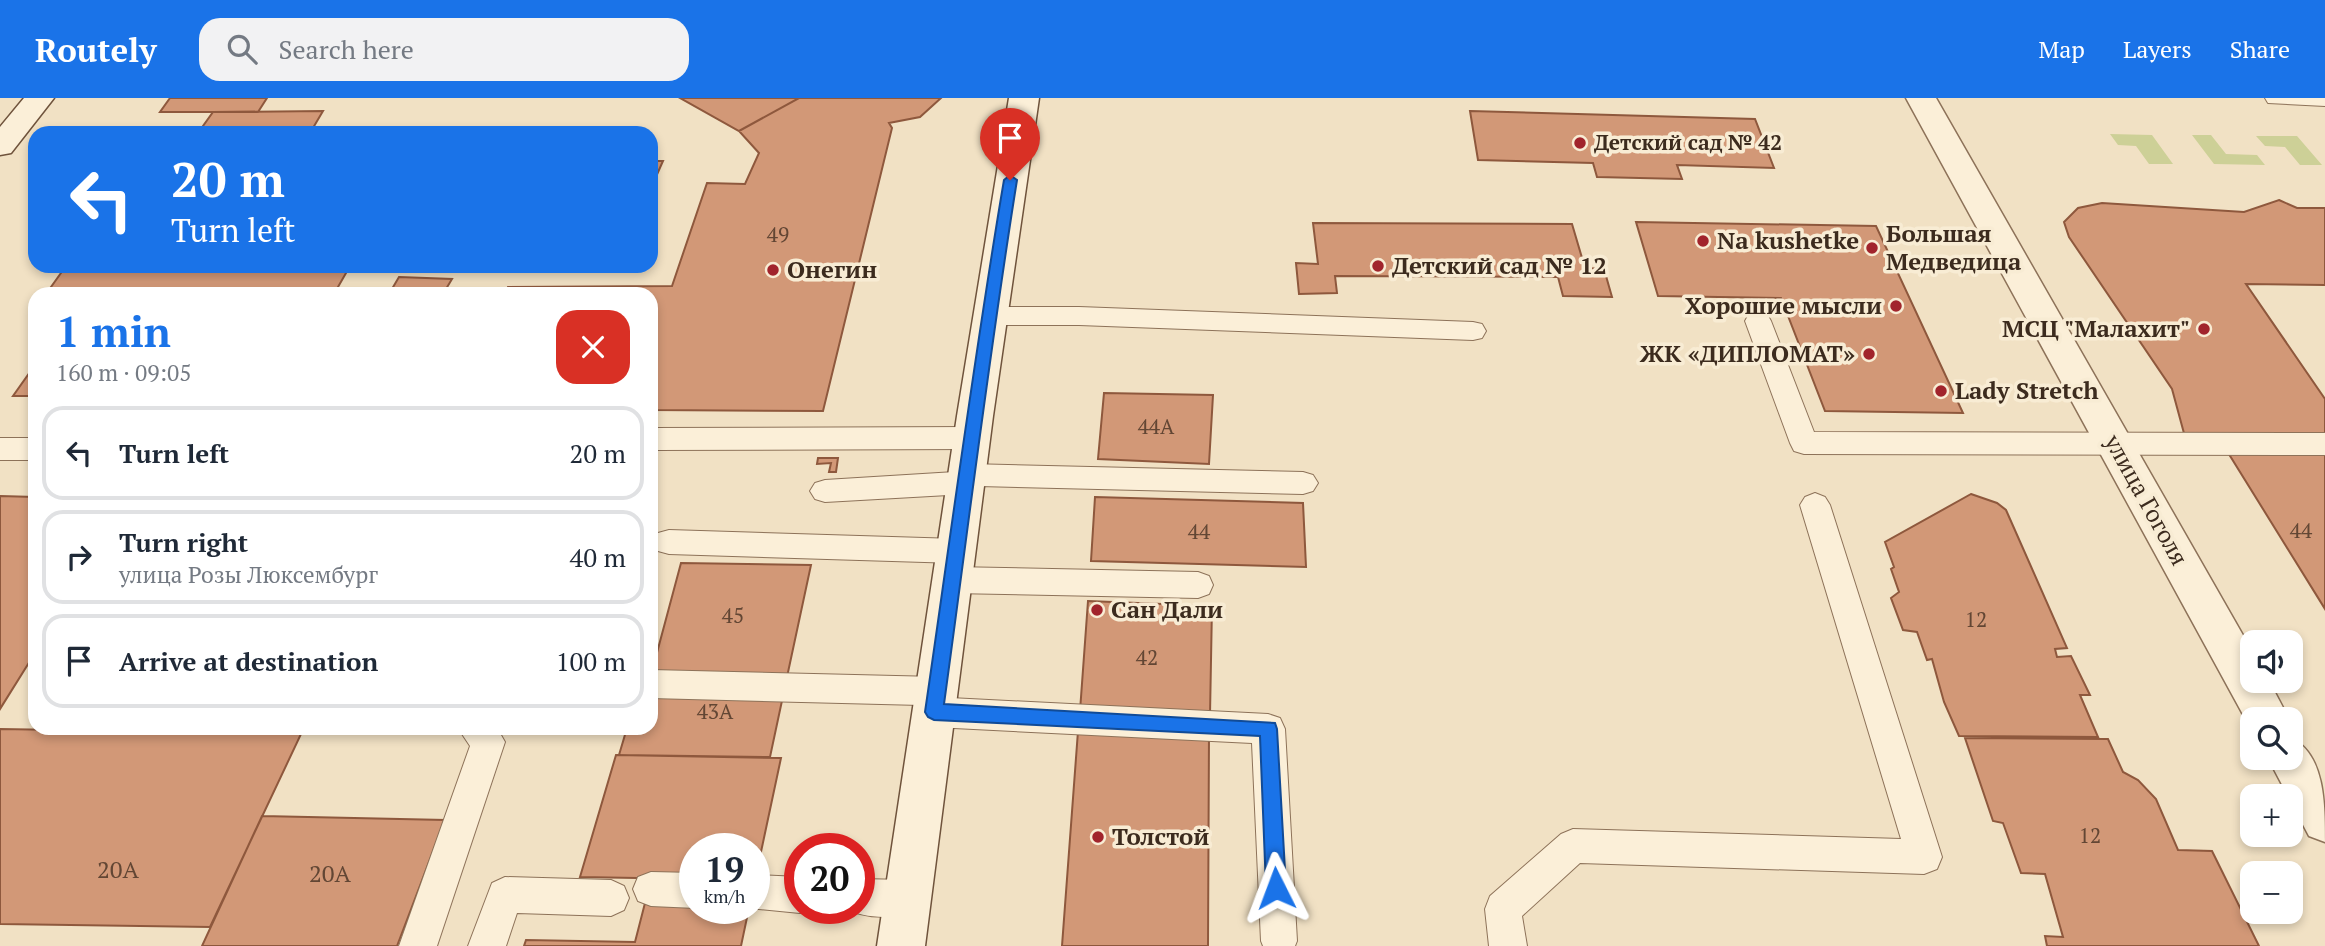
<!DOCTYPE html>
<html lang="en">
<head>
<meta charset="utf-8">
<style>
  :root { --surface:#fff; --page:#f2f2f3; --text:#1f2937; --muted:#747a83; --line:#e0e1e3; --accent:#1a73e8 }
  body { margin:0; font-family:"PT Serif",serif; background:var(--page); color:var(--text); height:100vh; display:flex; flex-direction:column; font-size:26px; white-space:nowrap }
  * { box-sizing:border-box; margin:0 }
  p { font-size:23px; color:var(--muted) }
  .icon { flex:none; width:38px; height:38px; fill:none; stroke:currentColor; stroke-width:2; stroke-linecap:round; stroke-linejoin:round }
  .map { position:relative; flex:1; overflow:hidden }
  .drawer { position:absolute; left:28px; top:189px; width:630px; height:448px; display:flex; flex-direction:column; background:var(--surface); border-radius:21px; box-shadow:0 4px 10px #0003 }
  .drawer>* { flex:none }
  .banner { position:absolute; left:28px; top:28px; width:630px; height:147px; border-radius:21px; box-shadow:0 4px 10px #0003; background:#1a73e8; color:#fff; overflow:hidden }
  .controls { position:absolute; left:2240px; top:532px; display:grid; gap:14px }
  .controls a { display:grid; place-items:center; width:63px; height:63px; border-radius:14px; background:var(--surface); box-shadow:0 4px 10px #0003; font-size:35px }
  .speed { position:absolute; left:679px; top:735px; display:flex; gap:14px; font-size:35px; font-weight:700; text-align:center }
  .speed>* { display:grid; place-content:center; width:91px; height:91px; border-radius:50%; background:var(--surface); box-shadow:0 4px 10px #0003; line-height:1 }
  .speed small { font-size:18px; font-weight:400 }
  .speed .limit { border:10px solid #d22; background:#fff; color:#111 }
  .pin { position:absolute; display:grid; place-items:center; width:60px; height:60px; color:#fff; margin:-72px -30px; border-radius:50% 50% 50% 0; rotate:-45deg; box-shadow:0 0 7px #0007 }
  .pin .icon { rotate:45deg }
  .me { position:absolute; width:77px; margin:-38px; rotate:357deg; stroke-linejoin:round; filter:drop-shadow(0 0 5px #0008) }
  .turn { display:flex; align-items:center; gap:24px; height:147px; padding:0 28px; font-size:32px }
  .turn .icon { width:91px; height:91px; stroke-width:2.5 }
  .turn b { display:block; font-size:49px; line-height:60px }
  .round { display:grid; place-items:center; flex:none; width:74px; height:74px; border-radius:21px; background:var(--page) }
  .headline { display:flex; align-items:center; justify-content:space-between; height:119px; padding:0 28px }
  h1 { font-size:42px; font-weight:800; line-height:52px; color:var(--accent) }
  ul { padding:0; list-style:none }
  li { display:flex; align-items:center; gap:21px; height:94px; margin:0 14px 10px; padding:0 14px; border:4px solid var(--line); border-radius:21px }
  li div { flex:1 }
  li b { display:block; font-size:26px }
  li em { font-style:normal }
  header { display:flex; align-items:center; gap:42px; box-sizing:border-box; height:98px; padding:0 35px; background:var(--accent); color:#fff }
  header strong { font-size:33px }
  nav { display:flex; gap:38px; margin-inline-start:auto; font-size:24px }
  .search { width:490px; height:63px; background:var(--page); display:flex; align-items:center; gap:18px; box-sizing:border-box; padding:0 24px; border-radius:21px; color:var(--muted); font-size:26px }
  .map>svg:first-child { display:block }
  .green { fill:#cdd097 }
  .building { fill:#d29877; stroke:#8e583d; stroke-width:2 }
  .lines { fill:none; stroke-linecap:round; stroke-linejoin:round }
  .lane-casing { stroke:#8d7259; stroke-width:2 }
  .street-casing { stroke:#8d7259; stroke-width:3 }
  .secondary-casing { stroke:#6f533c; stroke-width:3 }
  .lane { fill:#fbefd8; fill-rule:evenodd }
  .street { fill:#fbefd8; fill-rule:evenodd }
  .secondary { fill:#fbefd8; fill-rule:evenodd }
  .route { fill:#1a73e8; stroke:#114b97; stroke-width:2 }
  .poi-dot { fill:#a1242c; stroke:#f8ecd4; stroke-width:2.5 }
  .labels { text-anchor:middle; stroke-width:7; stroke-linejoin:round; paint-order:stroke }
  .far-poi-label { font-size:21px; font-weight:bold; fill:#3c2b1e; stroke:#f8ecd4; text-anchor:start }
  .number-label { font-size:21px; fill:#624634 }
  .poi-label { font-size:24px; font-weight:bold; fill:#3c2b1e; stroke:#f8ecd4; text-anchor:start }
  .street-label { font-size:24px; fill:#3c2b1e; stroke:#f8ecd4 }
  .near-number-label { font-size:24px; fill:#624634 }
</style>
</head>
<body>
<header>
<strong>Routely</strong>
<div class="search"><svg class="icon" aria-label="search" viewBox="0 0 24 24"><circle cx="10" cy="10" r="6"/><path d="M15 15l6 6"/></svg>Search here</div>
<nav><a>Map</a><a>Layers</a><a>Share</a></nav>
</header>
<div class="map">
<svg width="2325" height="848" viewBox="0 0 2325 848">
  <rect width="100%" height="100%" fill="#f1e1c4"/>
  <path class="green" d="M 2110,36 L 2152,37 L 2173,66 L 2149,66 L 2136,48 L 2118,47 Z
    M 2192,37 L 2211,37 L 2226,56 L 2257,57 L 2265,67 L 2214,66 Z
    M 2256,38 L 2297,38 L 2322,67 L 2300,67 L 2285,49 L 2265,48 Z"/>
  <path class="building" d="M 170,0 L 267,0 L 258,14 L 160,14 Z
    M 680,0 L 799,0 L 739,33 Z
    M 799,0 L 941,0 L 920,19 L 889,25 L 892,30 L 823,313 L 651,312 L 651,196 L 505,196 L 508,189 L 672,188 L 707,85 L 745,86 L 759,55 L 739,33 Z
    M 323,13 L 310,35 L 198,35 L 213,14 Z
    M 1470,13 L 1755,21 L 1774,70 L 1677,67 L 1682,81 L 1597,79 L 1593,65 L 1478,62 Z
    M 651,63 L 663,63 L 651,90 Z
    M 2279,102 L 2297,110 L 2325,110 L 2325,187 L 2246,186 L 2325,301 L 2325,339 L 2185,339 L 2172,291 L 2069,139 L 2064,124 L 2078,110 L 2102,105 L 2244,114 Z
    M 1636,124 L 1876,128 L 1963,315 L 1825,313 L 1781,200 L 1658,198 Z
    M 1313,125 L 1572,126 L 1585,170 L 1604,171 L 1612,199 L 1563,198 L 1558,179 L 1335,178 L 1337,195 L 1299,196 L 1296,165 L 1318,166 Z
    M 66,168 L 350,168 L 334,196 L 46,196 Z
    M 399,179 L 452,181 L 443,196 L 389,196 Z
    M 35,267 L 35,298 L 13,298 Z
    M 1104,295 L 1213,297 L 1209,366 L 1098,361 Z
    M 2227,353 L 2325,355 L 2325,511 Z
    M 818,360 L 838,360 L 836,374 L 829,374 L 831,365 L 817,366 Z
    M 1971,396 L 1997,405 L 2006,412 L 2067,550 L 2055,551 L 2057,559 L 2071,558 L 2090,597 L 2080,597 L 2098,639 L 1959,638 L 1944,604 L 1932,561 L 1927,562 L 1917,534 L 1903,532 L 1891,500 L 1899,494 L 1891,471 L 1894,469 L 1885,444 Z
    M 0,398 L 35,399 L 35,555 L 0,611 Z
    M 1095,399 L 1303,405 L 1306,469 L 1091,463 Z
    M 681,465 L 811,467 L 787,579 L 651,577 Z
    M 1088,503 L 1212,508 L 1210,617 L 1080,613 Z
    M 651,596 L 783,598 L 770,659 L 619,657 L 627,630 L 651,630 Z
    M 0,631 L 301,636 L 210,829 L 0,826 Z
    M 1078,633 L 1209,636 L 1208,848 L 1062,848 Z
    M 1965,640 L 2108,641 L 2123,674 L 2138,682 L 2156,701 L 2178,752 L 2212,753 L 2259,848 L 2047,848 L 2045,838 L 2063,839 L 2045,776 L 2021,775 L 2003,725 L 1993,723 Z
    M 616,657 L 781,660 L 755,782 L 754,751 L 695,751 L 695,781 L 580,779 Z
    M 262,718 L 445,722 L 397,848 L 202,848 Z
    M 645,805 L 695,807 L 695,810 L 749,810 L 741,848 L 524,848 L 526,842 L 635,844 Z"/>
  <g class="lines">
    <g class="lane-casing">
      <path id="lane" d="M 2265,0 L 2325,0 L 2325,8 L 2268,5 Z
        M 988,209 L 1079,209 L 1473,224 L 1482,226 L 1486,233 L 1482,240 L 1473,242 L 1079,227 L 988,227 L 979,225 L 975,218 L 979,211 Z
        M 1758,214 L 1767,216 L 1771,223 L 1814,334 L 2325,335 L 2325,357 L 1804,356 L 1794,353 L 1790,345 L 1745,223 L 1749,216 Z
        M 973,329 L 983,332 L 987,340 L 983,348 L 973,351 L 651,352 L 651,330 Z
        M 0,340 L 35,340 L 35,362 L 0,362 Z
        M 968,366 L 1303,374 L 1313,377 L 1318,385 L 1313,393 L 1303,396 L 979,388 L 976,393 L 966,396 L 825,404 L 815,401 L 810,393 L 815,385 L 825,382 L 955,374 L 958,369 Z
        M 1815,395 L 1825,399 L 1830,407 L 1942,759 L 1937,771 L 1924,776 L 1580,765 L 1522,818 L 1527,848 L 1489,848 L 1485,811 L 1490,798 L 1561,736 L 1573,731 L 1901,741 L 1800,407 L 1805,399 Z
        M 669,432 L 957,441 L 968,444 L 972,453 L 968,462 L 957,465 L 669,456 L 658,453 L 654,444 L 658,435 Z
        M 952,469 L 1198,474 L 1209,478 L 1213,487 L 1209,496 L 1198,500 L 952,495 L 941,491 L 937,482 L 941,473 Z
        M 651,572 L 937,579 L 949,583 L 953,593 L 950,600 L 1268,616 L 1280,620 L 1285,631 L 1297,843 L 1295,848 L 1263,848 L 1261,843 L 1252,645 L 934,629 L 922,624 L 917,614 L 921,607 L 651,600 Z
        M 458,630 L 497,630 L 505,644 L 437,848 L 399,848 L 470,648 Z
        M 651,774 L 695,775 L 696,810 L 651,808 L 638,803 L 633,791 L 638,779 Z
        M 754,777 L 800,779 L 800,810 L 811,810 L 800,815 L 748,810 L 754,810 Z
        M 505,779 L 611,782 L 624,788 L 629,800 L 624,812 L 611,818 L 517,815 L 506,848 L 468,848 L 492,785 Z
        M 859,781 L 908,782 L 921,788 L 926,800 L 921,812 C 901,821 864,822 846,810 L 859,810 Z"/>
    </g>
    <g class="street-casing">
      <path id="street" d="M 1906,0 L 1936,0 L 2252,553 L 2252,583 L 2269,583 L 2289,621 L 2252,621 L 2252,633 Z
        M 2291,640 C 2325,656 2325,707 2325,744 L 2309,738 L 2291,704 L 2291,698 L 2288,698 L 2268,660 L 2291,660 Z"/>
    </g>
    <g class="secondary-casing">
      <path id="secondary" d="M 24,0 L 54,0 L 11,55 L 0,57 L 0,29 Z
        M 1009,0 L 1039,0 L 993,318 L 925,848 L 877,848 L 957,318 Z"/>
    </g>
    <use href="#lane" class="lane"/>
    <use href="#street" class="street"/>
    <use href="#secondary" class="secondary"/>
  </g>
  <path class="route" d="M 1010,77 L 1017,82 C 989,256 968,431 944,606 L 1275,625 L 1277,631 L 1286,790 L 1283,797 L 1276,800 L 1269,797 L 1266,790 L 1260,638 L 934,622 L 928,619 L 925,614 C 951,436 974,258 1004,82 Z"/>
  <g class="poi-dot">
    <circle cx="1580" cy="45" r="7"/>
    <circle cx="1703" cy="143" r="7"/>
    <circle cx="1872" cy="150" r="7"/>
    <circle cx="1378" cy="168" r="7"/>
    <circle cx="773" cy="172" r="7"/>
    <circle cx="1896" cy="208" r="7"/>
    <circle cx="2204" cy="231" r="7"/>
    <circle cx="1869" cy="256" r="7"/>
    <circle cx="1941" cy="293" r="7"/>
    <circle cx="1097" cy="512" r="7"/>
    <circle cx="1098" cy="739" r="7"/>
  </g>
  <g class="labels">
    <g class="far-poi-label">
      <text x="1594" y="52">Детский сад № 42</text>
    </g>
    <g class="number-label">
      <text x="778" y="144">49</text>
      <text x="1156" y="336">44А</text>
      <text x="2301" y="440">44</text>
      <text x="1199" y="441">44</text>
      <text x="733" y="525">45</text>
      <text x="1976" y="529">12</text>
      <text x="1147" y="567">42</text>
      <text x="715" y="621">43А</text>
      <text x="2090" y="745">12</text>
    </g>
    <g class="poi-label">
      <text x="1886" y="144">Большая<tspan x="1886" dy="28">Медведица</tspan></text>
      <text x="1717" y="151">Na kushetke</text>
      <text x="1392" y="176">Детский сад № 12</text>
      <text x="787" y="180">Онегин</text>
      <text x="1882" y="216" text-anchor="end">Хорошие мысли</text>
      <text x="2190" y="239" text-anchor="end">МСЦ "Малахит"</text>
      <text x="1855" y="264" text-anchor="end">ЖК «ДИПЛОМАТ»</text>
      <text x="1955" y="301">Lady Stretch</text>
      <text x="1111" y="520">Сан Дали</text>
      <text x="1112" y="747">Толстой</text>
    </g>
    <g class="street-label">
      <text transform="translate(2146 402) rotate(61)" y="8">улица Гоголя</text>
    </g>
    <g class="near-number-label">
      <text x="118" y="780">20А</text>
      <text x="330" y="784">20А</text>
    </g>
  </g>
</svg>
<div class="controls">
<a><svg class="icon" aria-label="sound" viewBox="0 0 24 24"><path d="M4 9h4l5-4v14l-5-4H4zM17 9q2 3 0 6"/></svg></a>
<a><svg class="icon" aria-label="search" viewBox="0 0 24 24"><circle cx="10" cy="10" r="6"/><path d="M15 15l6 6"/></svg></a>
<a>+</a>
<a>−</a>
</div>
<div class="speed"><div>19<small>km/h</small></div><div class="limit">20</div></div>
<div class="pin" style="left:1010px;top:82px;background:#d93025"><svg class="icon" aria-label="arrive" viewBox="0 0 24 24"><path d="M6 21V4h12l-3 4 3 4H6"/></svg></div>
<svg class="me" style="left:1276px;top:790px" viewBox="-20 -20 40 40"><path d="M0-17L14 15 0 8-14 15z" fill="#1a73e8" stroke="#fff" stroke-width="4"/></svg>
<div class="banner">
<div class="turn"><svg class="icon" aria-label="left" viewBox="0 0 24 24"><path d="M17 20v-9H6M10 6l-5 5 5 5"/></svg><div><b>20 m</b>Turn left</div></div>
</div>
<section class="drawer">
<div class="headline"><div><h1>1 min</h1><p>160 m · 09:05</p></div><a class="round" style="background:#d93025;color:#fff"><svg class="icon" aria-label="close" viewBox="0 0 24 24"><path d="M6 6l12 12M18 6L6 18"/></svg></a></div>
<ul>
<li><svg class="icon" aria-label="left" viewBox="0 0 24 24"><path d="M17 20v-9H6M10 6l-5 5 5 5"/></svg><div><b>Turn left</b></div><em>20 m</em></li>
<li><svg class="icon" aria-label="right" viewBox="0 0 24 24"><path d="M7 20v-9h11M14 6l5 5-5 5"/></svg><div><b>Turn right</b><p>улица Розы Люксембург</p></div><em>40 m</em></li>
<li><svg class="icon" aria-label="arrive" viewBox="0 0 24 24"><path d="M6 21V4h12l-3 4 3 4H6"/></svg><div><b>Arrive at destination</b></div><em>100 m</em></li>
</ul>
</section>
</div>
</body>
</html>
